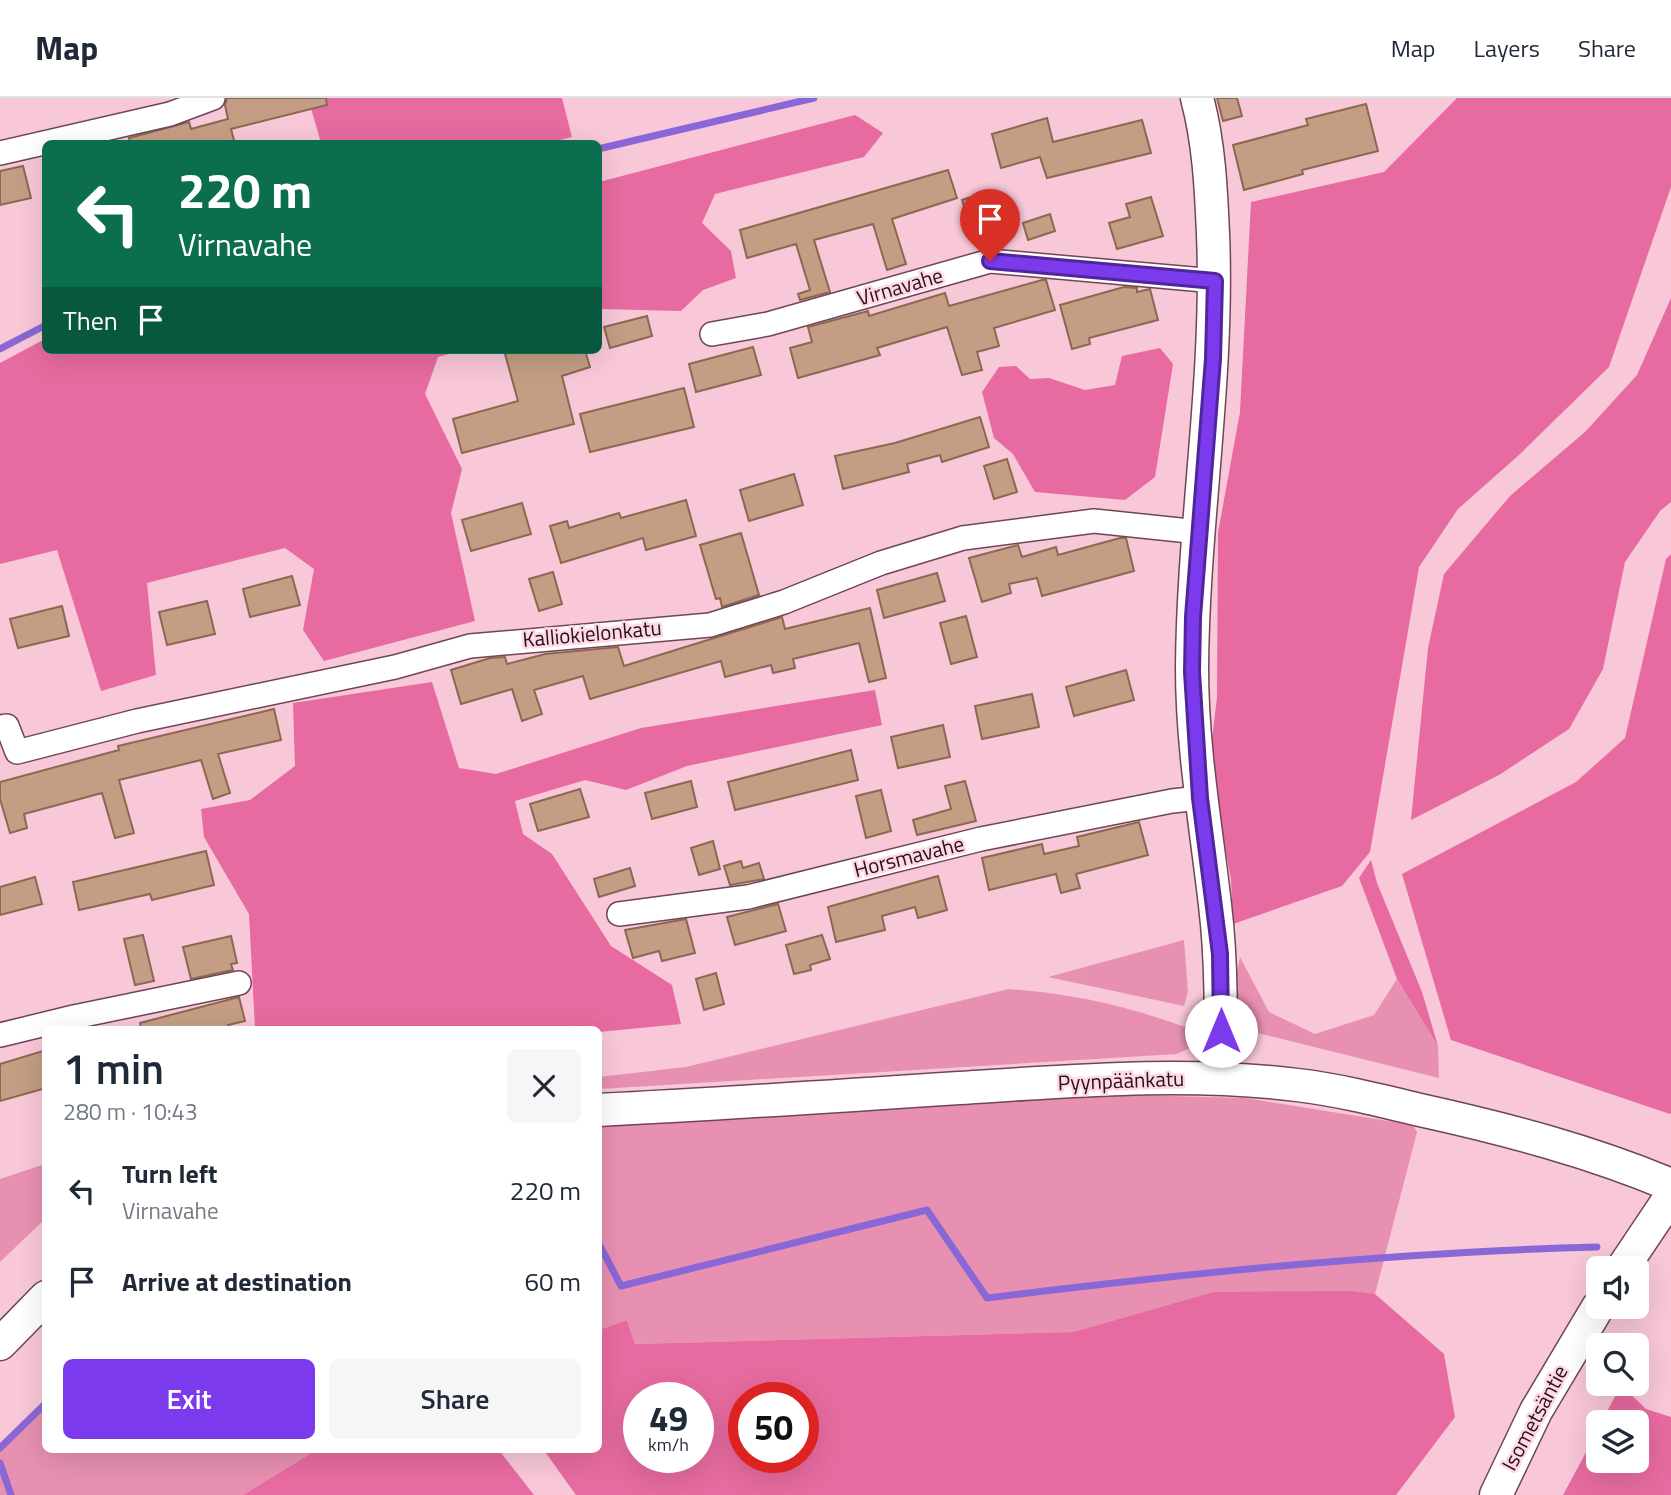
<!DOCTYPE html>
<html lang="en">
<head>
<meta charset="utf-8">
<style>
  :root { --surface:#fff; --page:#f6f6f7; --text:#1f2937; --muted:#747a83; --line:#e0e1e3; --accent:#7c3aed }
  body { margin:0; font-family:"Titillium Web",sans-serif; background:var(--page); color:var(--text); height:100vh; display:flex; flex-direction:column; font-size:26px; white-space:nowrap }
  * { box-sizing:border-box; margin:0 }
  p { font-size:23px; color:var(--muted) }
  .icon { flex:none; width:38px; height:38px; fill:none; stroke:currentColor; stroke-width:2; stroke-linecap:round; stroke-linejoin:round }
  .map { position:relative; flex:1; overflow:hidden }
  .details { position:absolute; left:42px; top:928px; width:560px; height:427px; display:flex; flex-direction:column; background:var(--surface); border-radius:10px; box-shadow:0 7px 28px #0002 }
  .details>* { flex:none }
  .guide { position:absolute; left:42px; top:42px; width:560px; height:214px; border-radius:10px; box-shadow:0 7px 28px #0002; background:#0b6e4f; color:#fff; overflow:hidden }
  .tools { position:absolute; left:1586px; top:1158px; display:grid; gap:14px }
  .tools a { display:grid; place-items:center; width:63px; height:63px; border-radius:10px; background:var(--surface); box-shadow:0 7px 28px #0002; font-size:35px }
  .speed { position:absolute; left:623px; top:1284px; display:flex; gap:14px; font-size:35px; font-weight:700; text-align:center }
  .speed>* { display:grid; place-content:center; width:91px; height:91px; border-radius:50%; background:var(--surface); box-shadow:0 7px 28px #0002; line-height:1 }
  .speed small { font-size:18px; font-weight:400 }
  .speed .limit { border:10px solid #d22; background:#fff; color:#111 }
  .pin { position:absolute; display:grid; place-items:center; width:60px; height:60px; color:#fff; margin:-72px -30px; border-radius:50% 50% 50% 0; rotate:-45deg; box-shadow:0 0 7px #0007 }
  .pin .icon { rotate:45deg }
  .me { position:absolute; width:77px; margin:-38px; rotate:0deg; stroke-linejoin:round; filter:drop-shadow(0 0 5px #0008) }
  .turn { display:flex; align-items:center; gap:24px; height:147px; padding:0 21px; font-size:32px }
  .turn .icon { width:91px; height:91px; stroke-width:2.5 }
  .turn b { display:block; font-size:49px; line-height:60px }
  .then { display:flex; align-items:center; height:66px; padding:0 21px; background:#0003; gap:14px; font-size:26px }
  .round { display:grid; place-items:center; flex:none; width:74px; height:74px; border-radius:10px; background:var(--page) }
  .headline { display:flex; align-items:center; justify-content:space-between; height:119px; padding:0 21px }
  h1 { font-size:42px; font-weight:600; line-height:52px }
  .action { display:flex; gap:14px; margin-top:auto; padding:14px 21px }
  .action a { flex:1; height:80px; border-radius:10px; background:var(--accent); color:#fff; font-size:28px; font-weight:600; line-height:80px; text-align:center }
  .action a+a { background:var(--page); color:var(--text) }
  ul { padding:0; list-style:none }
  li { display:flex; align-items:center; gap:21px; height:91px; padding:0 21px }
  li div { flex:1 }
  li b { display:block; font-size:26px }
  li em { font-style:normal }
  header { display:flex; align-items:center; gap:42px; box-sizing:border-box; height:98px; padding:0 35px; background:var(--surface); border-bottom:2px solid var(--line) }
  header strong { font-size:33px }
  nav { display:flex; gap:38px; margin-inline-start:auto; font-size:24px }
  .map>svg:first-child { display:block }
  .green { fill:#e890b2 }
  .forest { fill:#e76ba0; fill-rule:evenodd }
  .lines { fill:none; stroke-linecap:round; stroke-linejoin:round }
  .stream { stroke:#8967d6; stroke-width:7 }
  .building { fill:#c49d84; stroke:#8c6850; stroke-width:2 }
  .street-casing { stroke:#6e4656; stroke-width:26 }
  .secondary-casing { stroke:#6e4656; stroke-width:35 }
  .street { stroke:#fff; stroke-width:23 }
  .secondary { stroke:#fff; stroke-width:32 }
  .route-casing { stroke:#51269a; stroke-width:18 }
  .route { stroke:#7c3aed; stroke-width:12 }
  .labels { text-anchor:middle; stroke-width:5; stroke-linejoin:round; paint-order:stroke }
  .street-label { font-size:21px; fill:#24131a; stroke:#ffd7e5 }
</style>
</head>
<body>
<header>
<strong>Map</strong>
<nav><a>Map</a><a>Layers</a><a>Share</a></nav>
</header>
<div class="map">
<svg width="1671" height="1397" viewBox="0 0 1671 1397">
  <rect width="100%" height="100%" fill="#f8c7d8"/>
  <path class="green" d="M 1184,842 L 1188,894 L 1184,908 L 1048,879 Z
    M 1240,859 L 1269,914 L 1315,936 L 1374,917 L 1397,881 L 1438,948 L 1439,980 L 1250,933 L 1240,923 L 1236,879 Z
    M 1009,891 C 1083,897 1135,910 1204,936 L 1194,948 L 1177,956 L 599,991 L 599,979 L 686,969 Z
    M 1130,997 L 1245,1000 L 1413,1027 L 1417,1034 L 1375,1196 L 1213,1194 L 1073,1234 L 635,1246 L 627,1222 L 599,1232 L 599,1029 L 902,1008 Z
    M 45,1066 L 45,1121 L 0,1164 L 0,1081 Z
    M 45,1305 L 46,1351 L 318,1351 L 243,1397 L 0,1397 L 0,1350 Z"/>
  <path class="forest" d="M 308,0 L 562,0 L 572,39 L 543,46 L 321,45 Z
    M 1457,0 L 1671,0 L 1671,89 L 1609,269 L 1519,357 L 1458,411 L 1419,469 L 1370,754 L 1342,788 L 1233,826 L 1231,781 L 1209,669 L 1217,599 L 1218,435 L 1240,314 L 1251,104 L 1384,74 Z
    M 855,17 L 883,35 L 864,59 L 715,96 L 702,125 L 731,153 L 736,180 L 703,192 L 681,213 L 599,211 L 599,84 Z
    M 1671,200 L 1671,404 L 1660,413 L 1625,464 L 1603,571 L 1569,631 L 1499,677 L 1411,722 L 1428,550 L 1444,476 L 1510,398 L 1585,334 L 1637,277 Z
    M 45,241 L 46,252 L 463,252 L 438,259 L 425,296 L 462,371 L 451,415 L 475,523 L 324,563 L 303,532 L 314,471 L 285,450 L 147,485 L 156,577 L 101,593 L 57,452 L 0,466 L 0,265 Z
    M 1160,250 L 1173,266 L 1155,379 L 1125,402 L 1035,394 L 1013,356 L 994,340 L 982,294 L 999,269 L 1016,268 L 1030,281 L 1049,280 L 1085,292 L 1115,287 L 1122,258 Z
    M 1671,456 L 1671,1015 L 1670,1016 L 1451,942 L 1402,776 L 1576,684 L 1625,640 L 1666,461 Z
    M 432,584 L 459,670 L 496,676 L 641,630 L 875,592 L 882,627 L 687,668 L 626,692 L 585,682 L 515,703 L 523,736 L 552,756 L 611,848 L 672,887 L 681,926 L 599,934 L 598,931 L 255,931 L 249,816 L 204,739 L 201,711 L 250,702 L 295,668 L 293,605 Z
    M 1371,762 L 1377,785 L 1422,894 L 1438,948 L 1397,881 L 1359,780 Z
    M 1350,1193 L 1375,1196 L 1444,1256 L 1455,1319 L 1396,1397 L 576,1397 L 543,1351 L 598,1351 L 599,1232 L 627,1222 L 635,1246 L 1073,1234 L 1213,1194 ZM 639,1300 L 698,1300 L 698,1360 L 639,1360 ZM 744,1300 L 803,1300 L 803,1360 L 744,1360 Z
    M 1621,1287 L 1646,1311 L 1671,1319 L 1671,1397 L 1563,1397 L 1598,1332 L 1598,1363 L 1636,1363 L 1636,1325 L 1601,1325 Z
    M 318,1351 L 498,1351 L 534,1397 L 243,1397 Z"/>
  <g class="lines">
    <path class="stream" d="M 598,51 L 814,0
      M 0,251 L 46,227
      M 598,1144 L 621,1188 L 927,1112 L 987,1200 C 1190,1175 1393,1154 1597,1149
      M 0,1350 L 46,1305
      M 0,1365 L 11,1397"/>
  </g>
  <path class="building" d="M 227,0 L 326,0 L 327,7 L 231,31 L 235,46 L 130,46 L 129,40 L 189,24 L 191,31 L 228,21 L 225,7 Z
    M 1217,0 L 1237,0 L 1242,18 L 1223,23 Z
    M 1366,6 L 1378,53 L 1302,72 L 1303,76 L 1244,92 L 1233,47 L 1308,27 L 1306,21 Z
    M 1047,20 L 1053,44 L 1142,22 L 1151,55 L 1047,80 L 1040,59 L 1001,70 L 992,36 Z
    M 23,68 L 31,100 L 0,107 L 0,73 Z
    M 948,72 L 957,100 L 892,121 L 906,166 L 887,172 L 873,126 L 814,142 L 830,194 L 800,202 L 798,196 L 810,192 L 796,146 L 747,160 L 740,132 Z
    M 981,96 L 991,128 L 972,134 L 962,102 Z
    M 1151,99 L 1163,138 L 1117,151 L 1109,125 L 1130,119 L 1126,106 Z
    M 1050,116 L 1055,133 L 1028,142 L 1023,125 Z
    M 1042,182 L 1046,182 L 1055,212 L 994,230 L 999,248 L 977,254 L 982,272 L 962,277 L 947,229 L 877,250 L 880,257 L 798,280 L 790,250 L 812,244 L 808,229 L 868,213 L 869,218 L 945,195 L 949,208 Z
    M 1124,189 L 1137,190 L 1137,194 L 1150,191 L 1158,222 L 1089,240 L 1090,246 L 1072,251 L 1060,207 Z
    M 647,218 L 652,238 L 610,250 L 604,229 Z
    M 753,249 L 761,277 L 696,294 L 689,266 Z
    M 518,252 L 585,252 L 590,269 L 562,278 L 574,326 L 462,355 L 453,321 L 518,303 L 505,256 Z
    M 684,290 L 694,329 L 590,354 L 580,316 Z
    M 980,319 L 989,349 L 942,364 L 940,357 L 907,366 L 909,374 L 843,391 L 835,358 L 895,345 Z
    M 1007,361 L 1017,394 L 994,401 L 984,368 Z
    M 794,376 L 803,407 L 749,423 L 740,392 Z
    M 686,402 L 696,438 L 646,452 L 643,440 L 561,465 L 550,428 L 567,423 L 569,430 L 619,415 L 621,420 Z
    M 522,405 L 531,436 L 471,453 L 462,422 Z
    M 741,435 L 759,497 L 722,509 L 720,500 L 716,501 L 700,447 Z
    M 1120,440 L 1126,440 L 1134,473 L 1042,498 L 1037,480 L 1009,486 L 1011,495 L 982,504 L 969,460 L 1018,447 L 1022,459 L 1056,449 L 1058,457 Z
    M 553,474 L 562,506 L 539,513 L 529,481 Z
    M 937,475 L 945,503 L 884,520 L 877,492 Z
    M 292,478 L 300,507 L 250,519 L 243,491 Z
    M 207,503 L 215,536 L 167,547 L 159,514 Z
    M 62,508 L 69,538 L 18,550 L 10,521 Z
    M 870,510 L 886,580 L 869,584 L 859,545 L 793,561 L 795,570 L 773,575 L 771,567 L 725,579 L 721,563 L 590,601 L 583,578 L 534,592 L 542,616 L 522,623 L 512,591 L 461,606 L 451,572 L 490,560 L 505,559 L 507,566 L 545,556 L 618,549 L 624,568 L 782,519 L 785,531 Z
    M 966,518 L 977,559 L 951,566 L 940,525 Z
    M 1126,572 L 1134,602 L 1074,618 L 1066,589 Z
    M 1032,596 L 1039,629 L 982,641 L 975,608 Z
    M 274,611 L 281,642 L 218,656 L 230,695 L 213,701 L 201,662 L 119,682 L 134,735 L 115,740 L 102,695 L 24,716 L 27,730 L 10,735 L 0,701 L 0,684 L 119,652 L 118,648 Z
    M 943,627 L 950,659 L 898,670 L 891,639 Z
    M 851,652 L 858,682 L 735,712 L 728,684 Z
    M 691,683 L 697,709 L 652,721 L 645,695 Z
    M 965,683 L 976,723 L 917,737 L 913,722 L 951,711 L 945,688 Z
    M 580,691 L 589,719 L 538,733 L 530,706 Z
    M 881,692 L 891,733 L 866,740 L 856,698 Z
    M 1139,724 L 1148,757 L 1076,776 L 1080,790 L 1061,795 L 1056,776 L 989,792 L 982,760 L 1042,746 L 1044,756 L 1079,748 L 1077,739 Z
    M 713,743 L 720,771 L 699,777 L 691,750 Z
    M 206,753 L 214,787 L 152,802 L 150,796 L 79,812 L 73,784 Z
    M 741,763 L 743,770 L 759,765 L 764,781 L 730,787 L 724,768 Z
    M 630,770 L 635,788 L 599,799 L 594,781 Z
    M 938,778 L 947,812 L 918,820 L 915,809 L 882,818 L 885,832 L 836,844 L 828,809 Z
    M 35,779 L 42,806 L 0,817 L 0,789 Z
    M 778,806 L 786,833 L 735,847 L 727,819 Z
    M 686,821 L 695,855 L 662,863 L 659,853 L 633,860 L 625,832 Z
    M 143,837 L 154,883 L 135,887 L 124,841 Z
    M 822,837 L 830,861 L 810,867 L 811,872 L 794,876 L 786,847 Z
    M 231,838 L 237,865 L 231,866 L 233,872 L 191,881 L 183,849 Z
    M 716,875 L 724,906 L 704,912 L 696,881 Z
    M 239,899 L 245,923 L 228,927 L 229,931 L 141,931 L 140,925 Z
    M 46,952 L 46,990 L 0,1003 L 0,966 Z"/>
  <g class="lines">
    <g class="street-casing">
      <path id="street" d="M 0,55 L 170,16 L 213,0
        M 712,236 L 768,226 L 990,163 L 1215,183
        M 0,629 L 7,628 L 17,654 L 137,623 L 395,569 L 470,548 L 710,527 L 784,504 L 881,465 L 963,440 L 1094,423 L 1199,434
        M 619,816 L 748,799 L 981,741 L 1172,703 L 1200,700
        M 0,937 L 74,919 L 239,885"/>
    </g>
    <g class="secondary-casing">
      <path id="secondary" d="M 1197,0 C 1209,45 1211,90 1213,136 C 1219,282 1193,425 1192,570 C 1192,650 1206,728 1215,807 C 1222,865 1221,923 1220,981
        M 598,1012 C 719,1006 839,998 959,990 C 1071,983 1185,973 1297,987 C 1339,992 1379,1002 1420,1012 C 1506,1031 1590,1053 1671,1087
        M 1622,1171 L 1671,1098
        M 0,1246 L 46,1199
        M 1496,1397 L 1536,1313 L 1598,1209"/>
    </g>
    <use href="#street" class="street"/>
    <use href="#secondary" class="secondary"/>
  </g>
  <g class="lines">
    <g class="route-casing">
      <path id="route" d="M 990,163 L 1215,183 L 1213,261 L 1193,519 L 1192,574 L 1200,700 L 1220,856 L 1221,933"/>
    </g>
    <use href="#route" class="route"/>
  </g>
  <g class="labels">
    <g class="street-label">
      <text transform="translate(900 189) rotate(-16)" y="7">Virnavahe</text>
      <text transform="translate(592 536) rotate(-5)" y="7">Kalliokielonkatu</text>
      <text transform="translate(909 759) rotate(-14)" y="7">Horsmavahe</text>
      <text transform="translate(1121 983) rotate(-2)" y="7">Pyynpäänkatu</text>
      <text transform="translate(1535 1320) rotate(-62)" y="7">Isometsäntie</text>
    </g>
  </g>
</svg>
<div class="tools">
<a><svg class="icon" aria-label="sound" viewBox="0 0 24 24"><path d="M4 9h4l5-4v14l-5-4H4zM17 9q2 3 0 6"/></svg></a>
<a><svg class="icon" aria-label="search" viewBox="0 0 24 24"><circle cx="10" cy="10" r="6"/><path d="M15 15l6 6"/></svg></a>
<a><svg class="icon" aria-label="layers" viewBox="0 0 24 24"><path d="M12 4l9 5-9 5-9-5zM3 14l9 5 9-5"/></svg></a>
</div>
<div class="speed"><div>49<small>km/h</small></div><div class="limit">50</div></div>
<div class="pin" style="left:990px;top:163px;background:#d93025"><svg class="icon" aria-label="arrive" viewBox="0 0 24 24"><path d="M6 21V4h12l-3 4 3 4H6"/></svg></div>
<svg class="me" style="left:1221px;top:933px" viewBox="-20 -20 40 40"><circle r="19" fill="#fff"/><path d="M0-13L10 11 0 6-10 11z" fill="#7c3aed"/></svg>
<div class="guide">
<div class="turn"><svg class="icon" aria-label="left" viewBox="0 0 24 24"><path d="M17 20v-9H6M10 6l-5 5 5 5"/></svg><div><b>220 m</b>Virnavahe</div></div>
<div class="then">Then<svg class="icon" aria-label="arrive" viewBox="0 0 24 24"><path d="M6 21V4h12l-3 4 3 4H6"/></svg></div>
</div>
<section class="details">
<div class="headline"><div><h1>1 min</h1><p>280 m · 10:43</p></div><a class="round"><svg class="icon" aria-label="close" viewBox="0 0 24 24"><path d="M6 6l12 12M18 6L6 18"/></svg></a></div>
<ul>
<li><svg class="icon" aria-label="left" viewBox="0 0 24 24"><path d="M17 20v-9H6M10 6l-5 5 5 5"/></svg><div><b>Turn left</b><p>Virnavahe</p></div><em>220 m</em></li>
<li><svg class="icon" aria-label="arrive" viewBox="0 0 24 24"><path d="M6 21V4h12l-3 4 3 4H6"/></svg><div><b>Arrive at destination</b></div><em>60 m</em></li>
</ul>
<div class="action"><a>Exit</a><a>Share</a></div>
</section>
</div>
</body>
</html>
